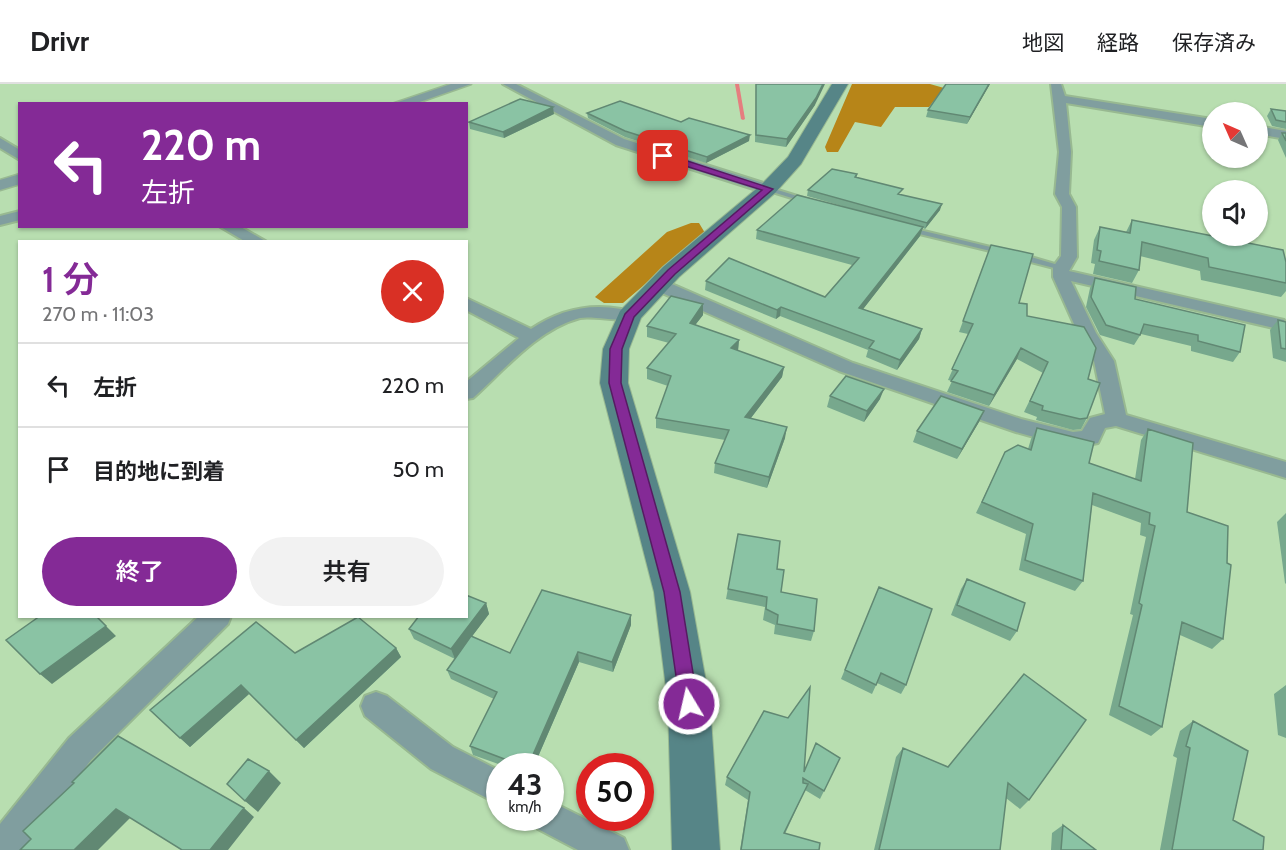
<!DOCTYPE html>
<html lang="ja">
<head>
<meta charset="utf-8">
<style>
  :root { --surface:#fff; --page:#f2f2f2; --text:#202124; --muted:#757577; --line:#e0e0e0; --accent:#842a96 }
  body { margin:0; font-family:Cabin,"Noto Sans JP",sans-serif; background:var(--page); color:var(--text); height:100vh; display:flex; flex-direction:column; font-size:22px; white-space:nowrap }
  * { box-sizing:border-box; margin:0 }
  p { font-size:20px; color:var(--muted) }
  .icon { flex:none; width:33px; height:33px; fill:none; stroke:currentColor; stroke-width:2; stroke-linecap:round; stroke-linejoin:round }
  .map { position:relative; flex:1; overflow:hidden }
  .details { position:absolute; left:18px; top:156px; width:450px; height:378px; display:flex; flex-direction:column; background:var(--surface); border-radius:0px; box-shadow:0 2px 4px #0004 }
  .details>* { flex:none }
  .hud { position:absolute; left:18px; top:18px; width:450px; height:126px; border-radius:0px; box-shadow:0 2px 4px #0004; background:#842a96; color:#fff; overflow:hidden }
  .needle { width:39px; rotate:315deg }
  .buttons { position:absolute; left:1202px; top:18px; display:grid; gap:12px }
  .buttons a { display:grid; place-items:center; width:66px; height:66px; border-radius:50%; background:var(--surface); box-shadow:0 2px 4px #0004; font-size:30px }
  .speed { position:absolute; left:486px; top:669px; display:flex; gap:12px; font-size:30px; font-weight:700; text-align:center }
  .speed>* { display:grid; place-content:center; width:78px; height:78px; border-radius:50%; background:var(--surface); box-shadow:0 2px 4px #0004; line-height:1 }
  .speed small { font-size:15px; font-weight:400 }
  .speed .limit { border:9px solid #d22; background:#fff; color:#111 }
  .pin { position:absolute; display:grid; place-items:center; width:51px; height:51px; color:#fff; margin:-26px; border-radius:12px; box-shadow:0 3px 9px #0006 }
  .me { position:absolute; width:66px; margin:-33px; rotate:351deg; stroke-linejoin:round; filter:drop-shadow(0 0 4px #0008) }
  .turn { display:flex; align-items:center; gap:21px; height:126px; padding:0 24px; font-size:27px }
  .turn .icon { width:78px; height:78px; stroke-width:2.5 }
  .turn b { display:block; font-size:42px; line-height:51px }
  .round { display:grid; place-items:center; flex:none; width:63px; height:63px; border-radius:32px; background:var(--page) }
  .summary { display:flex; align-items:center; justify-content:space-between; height:102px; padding:0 24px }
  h1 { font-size:36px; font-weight:600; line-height:45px; color:var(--accent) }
  .action { display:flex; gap:12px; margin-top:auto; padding:12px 24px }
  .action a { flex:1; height:69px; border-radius:36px; background:var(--accent); color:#fff; font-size:24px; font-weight:600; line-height:69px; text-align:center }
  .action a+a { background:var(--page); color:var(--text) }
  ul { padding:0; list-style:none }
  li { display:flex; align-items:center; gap:18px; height:84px; padding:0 24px; border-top:2px solid var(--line) }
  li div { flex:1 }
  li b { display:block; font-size:22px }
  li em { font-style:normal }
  header { display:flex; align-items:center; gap:36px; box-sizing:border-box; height:84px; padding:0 30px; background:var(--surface); border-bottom:2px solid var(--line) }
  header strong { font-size:28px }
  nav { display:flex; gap:33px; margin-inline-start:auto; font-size:21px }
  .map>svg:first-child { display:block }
  .forest { fill:#b78518 }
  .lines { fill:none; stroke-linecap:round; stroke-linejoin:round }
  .stream { fill:#e57e7f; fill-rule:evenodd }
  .service-casing { stroke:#98b991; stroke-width:4 }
  .minor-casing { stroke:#98b991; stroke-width:4 }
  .tertiary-casing { stroke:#98b991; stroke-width:3 }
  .secondary-casing { stroke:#98b991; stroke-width:2 }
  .service { fill:#809e9f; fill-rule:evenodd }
  .minor { fill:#809e9f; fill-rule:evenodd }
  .tertiary { fill:#809e9f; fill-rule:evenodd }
  .secondary { fill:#568587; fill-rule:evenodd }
  .wall { fill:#77a88d }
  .shaded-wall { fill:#618873 }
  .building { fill:#8ac3a4; stroke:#618873; stroke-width:1.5 }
  .route { fill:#842a96; stroke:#561b62; stroke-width:1.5 }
</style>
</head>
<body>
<header>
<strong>Drivr</strong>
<nav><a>地図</a><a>経路</a><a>保存済み</a></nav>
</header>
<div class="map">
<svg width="1286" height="766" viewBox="0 0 1286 766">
  <rect width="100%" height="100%" fill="#b8deb0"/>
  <path class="forest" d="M 852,0 L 930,0 L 944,4 L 929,23 L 895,23 L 881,43 L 855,38 L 838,68 L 827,68 L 825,63 Z
    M 691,139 L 699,139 L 705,149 L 623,219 L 604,219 L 595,213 L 667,148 Z"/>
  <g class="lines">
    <path class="stream" d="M 735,0 L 739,0 L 745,35 L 743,36 L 741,35 Z"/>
    <g class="service-casing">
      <path id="service" d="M 768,103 L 810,116 L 811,117 L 808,119 L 766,106 L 765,105 Z
        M 907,143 L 1003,166 L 1007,168 L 1003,170 L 907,147 Z
        M 1015,170 L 1021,170 L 1065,183 L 1058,185 L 1015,174 Z"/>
    </g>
    <g class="minor-casing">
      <path id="minor" d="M 503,0 L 516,0 L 624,55 L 773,102 L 775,105 L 773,108 L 763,108 L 616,61 Z
        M 1051,0 L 1061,0 L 1065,12 L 1212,35 L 1212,43 L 1066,19 L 1071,68 L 1069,110 L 1076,123 L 1077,173 L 1069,187 L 1284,236 L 1286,242 L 1278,245 L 1071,197 L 1096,249 L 1114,277 L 1126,331 L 1286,378 L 1286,394 L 1116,342 L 1105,344 L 1098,359 L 1073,364 L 1016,348 L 839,287 L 653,205 L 651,201 L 659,196 L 665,197 L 853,279 L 1021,335 L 1073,348 L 1082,347 L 1090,334 L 1105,330 L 1094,277 L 1078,249 L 1053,193 L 1053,183 L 1061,172 L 1062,123 L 1055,110 L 1059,68 Z
        M 1257,42 L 1286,47 L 1286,55 L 1257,50 Z
        M 0,54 L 20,66 L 20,76 L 0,64 Z
        M 20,127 L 20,136 L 0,141 L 0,132 Z
        M 219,142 L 239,142 L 267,158 L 246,158 Z
        M 466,214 L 531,245 C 559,226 588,219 621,225 C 628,227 634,226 638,232 C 632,241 595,231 580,234 C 538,245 504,286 473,314 L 466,315 L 466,298 L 519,254 L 466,226 Z
        M 199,532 L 231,532 L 228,540 L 91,676 L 22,766 L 0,766 L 0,740 L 69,654 Z
        M 376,608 L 387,612 L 453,663 L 500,687 L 500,721 L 431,685 L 365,632 L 361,622 L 365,612 Z
        M 550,717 L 624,754 L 629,766 L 578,766 L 538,745 L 534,734 L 550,734 Z"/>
    </g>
    <g class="tertiary-casing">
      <path id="tertiary" d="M 451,0 L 471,0 L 414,20 L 392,20 Z
        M 20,90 L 20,100 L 0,106 L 0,96 Z"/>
    </g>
    <g class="secondary-casing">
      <path id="secondary" d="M 832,0 L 848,0 L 801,80 L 775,109 L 679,193 L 641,234 L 629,265 L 628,299 L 690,508 L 710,620 L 720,766 L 672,766 L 668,620 L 654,508 L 600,299 L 603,265 L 620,227 L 663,183 L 761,101 L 788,73 Z"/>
    </g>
    <use href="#service" class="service"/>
    <use href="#minor" class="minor"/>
    <use href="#tertiary" class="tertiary"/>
    <use href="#secondary" class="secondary"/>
  </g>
  <path class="wall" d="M 756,0 L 815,21 L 786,63 L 755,58 Z
    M 990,0 L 967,40 L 926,33 L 928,26 Z
    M 1271,25 L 1286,27 L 1286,45 L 1272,42 L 1267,32 Z
    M 587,29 L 681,38 L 749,57 L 706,79 L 625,53 L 588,34 Z
    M 554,30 L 504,54 L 470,45 L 469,38 Z
    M 1282,49 L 1286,49 L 1286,74 L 1278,56 Z
    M 857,90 L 857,94 L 940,126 L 925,145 L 923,144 L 920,152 L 863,225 L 922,245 L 919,255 L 897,286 L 866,273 L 868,266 L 780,232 L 776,235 L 705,206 L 706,197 L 825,213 L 852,181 L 756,155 L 757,146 L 842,122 L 807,112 L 808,106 Z
    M 1132,136 L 1286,178 L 1286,207 L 1281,213 L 1201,196 L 1200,187 L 1140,172 L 1139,186 L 1132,199 L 1093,190 L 1095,180 L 1091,179 L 1094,156 L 1100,143 L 1126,148 Z
    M 991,161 L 1019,219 L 1027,232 L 1088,295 L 1087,334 L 1081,345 L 1073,346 L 1036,336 L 1037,333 L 1024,328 L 1043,289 L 1017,275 L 989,322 L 947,308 L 952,297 L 948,296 L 968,250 L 959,248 Z
    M 1095,194 L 1135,215 L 1240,268 L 1233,278 L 1191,267 L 1191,262 L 1141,250 L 1134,261 L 1100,251 L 1086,223 L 1090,204 Z
    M 703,231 L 695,241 L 739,256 L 738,267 L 784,283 L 782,293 L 751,334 L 785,354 L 767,404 L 714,389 L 715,379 L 725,356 L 656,344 L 656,334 L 668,302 L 647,295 L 647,284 L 669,259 L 647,253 L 647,242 Z
    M 1278,236 L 1286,238 L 1286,278 L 1273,274 L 1270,246 Z
    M 830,312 L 880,315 L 864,338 L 827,323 Z
    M 984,327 L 979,338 L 957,375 L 913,358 L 917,347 Z
    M 1037,344 L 1089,379 L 1135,395 L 1141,356 L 1148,345 L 1187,428 L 1223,555 L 1212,565 L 1180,551 L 1162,643 L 1151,652 L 1109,631 L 1133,531 L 1130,530 L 1146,453 L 1140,451 L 1141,439 L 1092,421 L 1083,497 L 1075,507 L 1019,486 L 1026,450 L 976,429 L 1000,379 L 1028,365 L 1031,355 Z
    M 1286,429 L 1286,500 L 1285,499 L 1277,438 Z
    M 738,450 L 777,485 L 781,508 L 814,547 L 811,557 L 774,550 L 775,541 L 763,536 L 765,523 L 726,515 Z
    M 967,495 L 1017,547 L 1010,557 L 951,531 L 961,505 Z
    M 879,503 L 906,601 L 901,610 L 877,599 L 872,610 L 841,595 Z
    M 486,519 L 489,530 L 471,553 L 510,569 L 631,541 L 613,588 L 579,578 L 534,682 L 504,682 L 473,671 L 470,662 L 494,615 L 451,595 L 447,586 L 455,575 L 414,555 L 409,545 Z
    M 396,564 L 401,573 L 304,664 L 249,610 L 190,663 L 150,626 L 295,569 Z
    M 1024,590 L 1029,716 L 1020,725 L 1006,714 L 1000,766 L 874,766 L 896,673 L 903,664 L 948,683 Z
    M 1286,601 L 1286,654 L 1278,651 L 1274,610 Z
    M 788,634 L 804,688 L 824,707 L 820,715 L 805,706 L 785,750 L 819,766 L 740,766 L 748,716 L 725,701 L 727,693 Z
    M 1193,637 L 1233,736 L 1263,766 L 1160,766 L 1177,674 L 1173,672 L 1180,647 Z
    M 1063,741 L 1096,766 L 1051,766 L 1052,749 Z"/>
  <path class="shaded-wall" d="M 823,0 L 825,0 L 815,21 L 786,63 L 787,55 Z
    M 989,0 L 990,0 L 967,40 L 970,33 Z
    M 553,23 L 554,30 L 504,54 L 503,48 Z
    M 750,51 L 749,57 L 706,79 L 707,73 Z
    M 942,120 L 940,126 L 925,145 L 927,139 Z
    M 923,143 L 920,152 L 857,233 L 859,224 Z
    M 703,220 L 703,231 L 689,249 L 690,239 Z
    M 781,223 L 780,232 L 776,235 L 777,226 Z
    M 922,245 L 919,255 L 897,286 L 900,276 Z
    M 739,256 L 738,266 L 730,275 L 731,264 Z
    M 1021,264 L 1017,275 L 989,322 L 994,311 Z
    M 784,283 L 782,293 L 744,343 L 745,333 Z
    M 884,305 L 880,315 L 864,338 L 867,327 Z
    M 984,327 L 979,338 L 957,375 L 962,365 Z
    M 787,343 L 785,354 L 767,404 L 769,393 Z
    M 486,519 L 489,530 L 455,575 L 451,565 Z
    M 631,531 L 631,541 L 613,588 L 612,578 Z
    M 106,542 L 116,552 L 52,600 L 40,590 Z
    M 396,564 L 401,573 L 304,664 L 296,656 Z
    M 578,568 L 579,578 L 534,682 L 528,682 Z
    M 241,601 L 249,610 L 190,663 L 180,654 Z
    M 269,687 L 281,699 L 258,728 L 245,717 Z
    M 244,724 L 254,733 L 228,766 L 210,766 Z
    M 116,725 L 130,734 L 98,766 L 74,766 Z"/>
  <path class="building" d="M 756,0 L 823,0 L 816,14 L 787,55 L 756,51 Z
    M 946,0 L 989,0 L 970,33 L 928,26 Z
    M 520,15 L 553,23 L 503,48 L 469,38 Z
    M 620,17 L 681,38 L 689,34 L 750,51 L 707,73 L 625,47 L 587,29 Z
    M 1271,25 L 1286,27 L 1286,38 L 1276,36 Z
    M 1282,49 L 1286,49 L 1286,57 Z
    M 832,85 L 857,90 L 855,93 L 903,105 L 898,110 L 942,120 L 927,139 L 808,106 Z
    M 797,111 L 923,143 L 859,224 L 922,245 L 900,276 L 869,264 L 874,257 L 781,223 L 777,226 L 706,197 L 729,174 L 825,213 L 859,174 L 757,146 Z
    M 1132,136 L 1283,166 L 1286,178 L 1286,199 L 1209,183 L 1208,174 L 1142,158 L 1139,186 L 1099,177 L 1101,167 L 1097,166 L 1100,143 L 1130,149 Z
    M 991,161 L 1033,170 L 1019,219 L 1027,220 L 1027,232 L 1084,243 L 1096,264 L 1088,295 L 1100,299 L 1087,334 L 1080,335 L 1042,326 L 1043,322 L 1030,317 L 1048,278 L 1021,264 L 994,311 L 951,297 L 958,287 L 952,285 L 973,240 L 963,237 Z
    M 1095,194 L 1136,203 L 1135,215 L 1245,241 L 1240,268 L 1198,257 L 1198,251 L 1144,240 L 1140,251 L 1106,241 L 1091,213 Z
    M 671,212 L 703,220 L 690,239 L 739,256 L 731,264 L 784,283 L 745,333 L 787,343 L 769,393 L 715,379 L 729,346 L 656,334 L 671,292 L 647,284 L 676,250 L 647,242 Z
    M 1278,236 L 1286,238 L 1286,265 L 1281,264 Z
    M 846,292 L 884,305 L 867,327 L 830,312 Z
    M 941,312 L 984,327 L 962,365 L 917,347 Z
    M 1037,344 L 1094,358 L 1089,379 L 1141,397 L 1148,345 L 1193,359 L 1187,428 L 1228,442 L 1227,479 L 1231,481 L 1223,555 L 1182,538 L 1162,643 L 1119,622 L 1142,521 L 1139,519 L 1155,442 L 1149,440 L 1150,429 L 1093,409 L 1083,497 L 1025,476 L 1033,440 L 982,418 L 1005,368 L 1018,361 L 1031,366 Z
    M 738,450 L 780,457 L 777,485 L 784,486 L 781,508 L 817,515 L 814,547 L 777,540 L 778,531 L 766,525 L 767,513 L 728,505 Z
    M 967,495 L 1025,519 L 1017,547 L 957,521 Z
    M 879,503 L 932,525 L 906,601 L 881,589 L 876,601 L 845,586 Z
    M 542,506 L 631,531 L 612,578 L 578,568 L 528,682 L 523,682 L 470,662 L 497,608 L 447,586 L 471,552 L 510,569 Z
    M 466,511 L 486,519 L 451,565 L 409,545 L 419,532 L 466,532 Z
    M 40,532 L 96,532 L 106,542 L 40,590 L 6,556 Z
    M 358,533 L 396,564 L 296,656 L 241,601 L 180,654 L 150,626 L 256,538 L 295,569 Z
    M 1024,590 L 1086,636 L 1029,716 L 1008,699 L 1000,766 L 879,766 L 903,664 L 948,683 Z
    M 810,603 L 804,688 L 816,659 L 840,674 L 824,707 L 803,694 L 803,699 L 808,700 L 784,749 L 820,759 L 819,766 L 741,766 L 750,708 L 727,693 L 764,627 L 788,634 Z
    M 1193,637 L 1248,667 L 1233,736 L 1264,753 L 1263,766 L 1172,766 L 1190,664 L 1186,662 Z
    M 118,652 L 244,724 L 210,766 L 182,766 L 116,725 L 74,766 L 20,766 L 31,755 L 23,747 L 74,699 L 72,698 Z
    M 248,675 L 269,687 L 245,717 L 227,700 Z
    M 1063,741 L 1096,766 L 1061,766 Z"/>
  <path class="route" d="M 663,69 L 773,105 L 675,190 L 634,233 L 622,265 L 621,299 L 680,508 L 698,620 L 696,626 L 689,628 L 683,626 L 680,620 L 664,508 L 609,299 L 610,265 L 625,230 L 668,186 L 762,106 L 660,74 Z"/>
</svg>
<div class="buttons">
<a><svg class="needle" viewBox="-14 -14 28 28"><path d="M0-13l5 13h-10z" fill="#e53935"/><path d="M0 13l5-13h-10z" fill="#757577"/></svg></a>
<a><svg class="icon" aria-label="sound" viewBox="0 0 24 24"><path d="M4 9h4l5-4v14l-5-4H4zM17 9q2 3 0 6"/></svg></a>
</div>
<div class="speed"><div>43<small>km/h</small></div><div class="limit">50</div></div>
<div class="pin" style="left:663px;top:72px;background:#d93025"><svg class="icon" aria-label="arrive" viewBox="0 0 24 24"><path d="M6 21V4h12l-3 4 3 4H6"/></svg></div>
<svg class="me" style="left:689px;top:620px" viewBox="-20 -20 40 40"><circle r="17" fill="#842a96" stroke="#fff" stroke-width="3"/><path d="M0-11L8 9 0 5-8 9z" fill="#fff"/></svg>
<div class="hud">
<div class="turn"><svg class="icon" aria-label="left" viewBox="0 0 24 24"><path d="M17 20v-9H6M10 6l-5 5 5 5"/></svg><div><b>220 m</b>左折</div></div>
</div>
<section class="details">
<div class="summary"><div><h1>1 分</h1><p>270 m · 11:03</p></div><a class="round" style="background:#d93025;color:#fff"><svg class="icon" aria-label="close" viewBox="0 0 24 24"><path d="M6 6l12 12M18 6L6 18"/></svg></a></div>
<ul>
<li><svg class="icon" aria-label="left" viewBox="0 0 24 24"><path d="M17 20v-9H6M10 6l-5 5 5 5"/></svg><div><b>左折</b></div><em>220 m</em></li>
<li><svg class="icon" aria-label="arrive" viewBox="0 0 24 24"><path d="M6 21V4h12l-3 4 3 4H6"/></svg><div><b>目的地に到着</b></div><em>50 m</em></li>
</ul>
<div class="action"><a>終了</a><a>共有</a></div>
</section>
</div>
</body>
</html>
